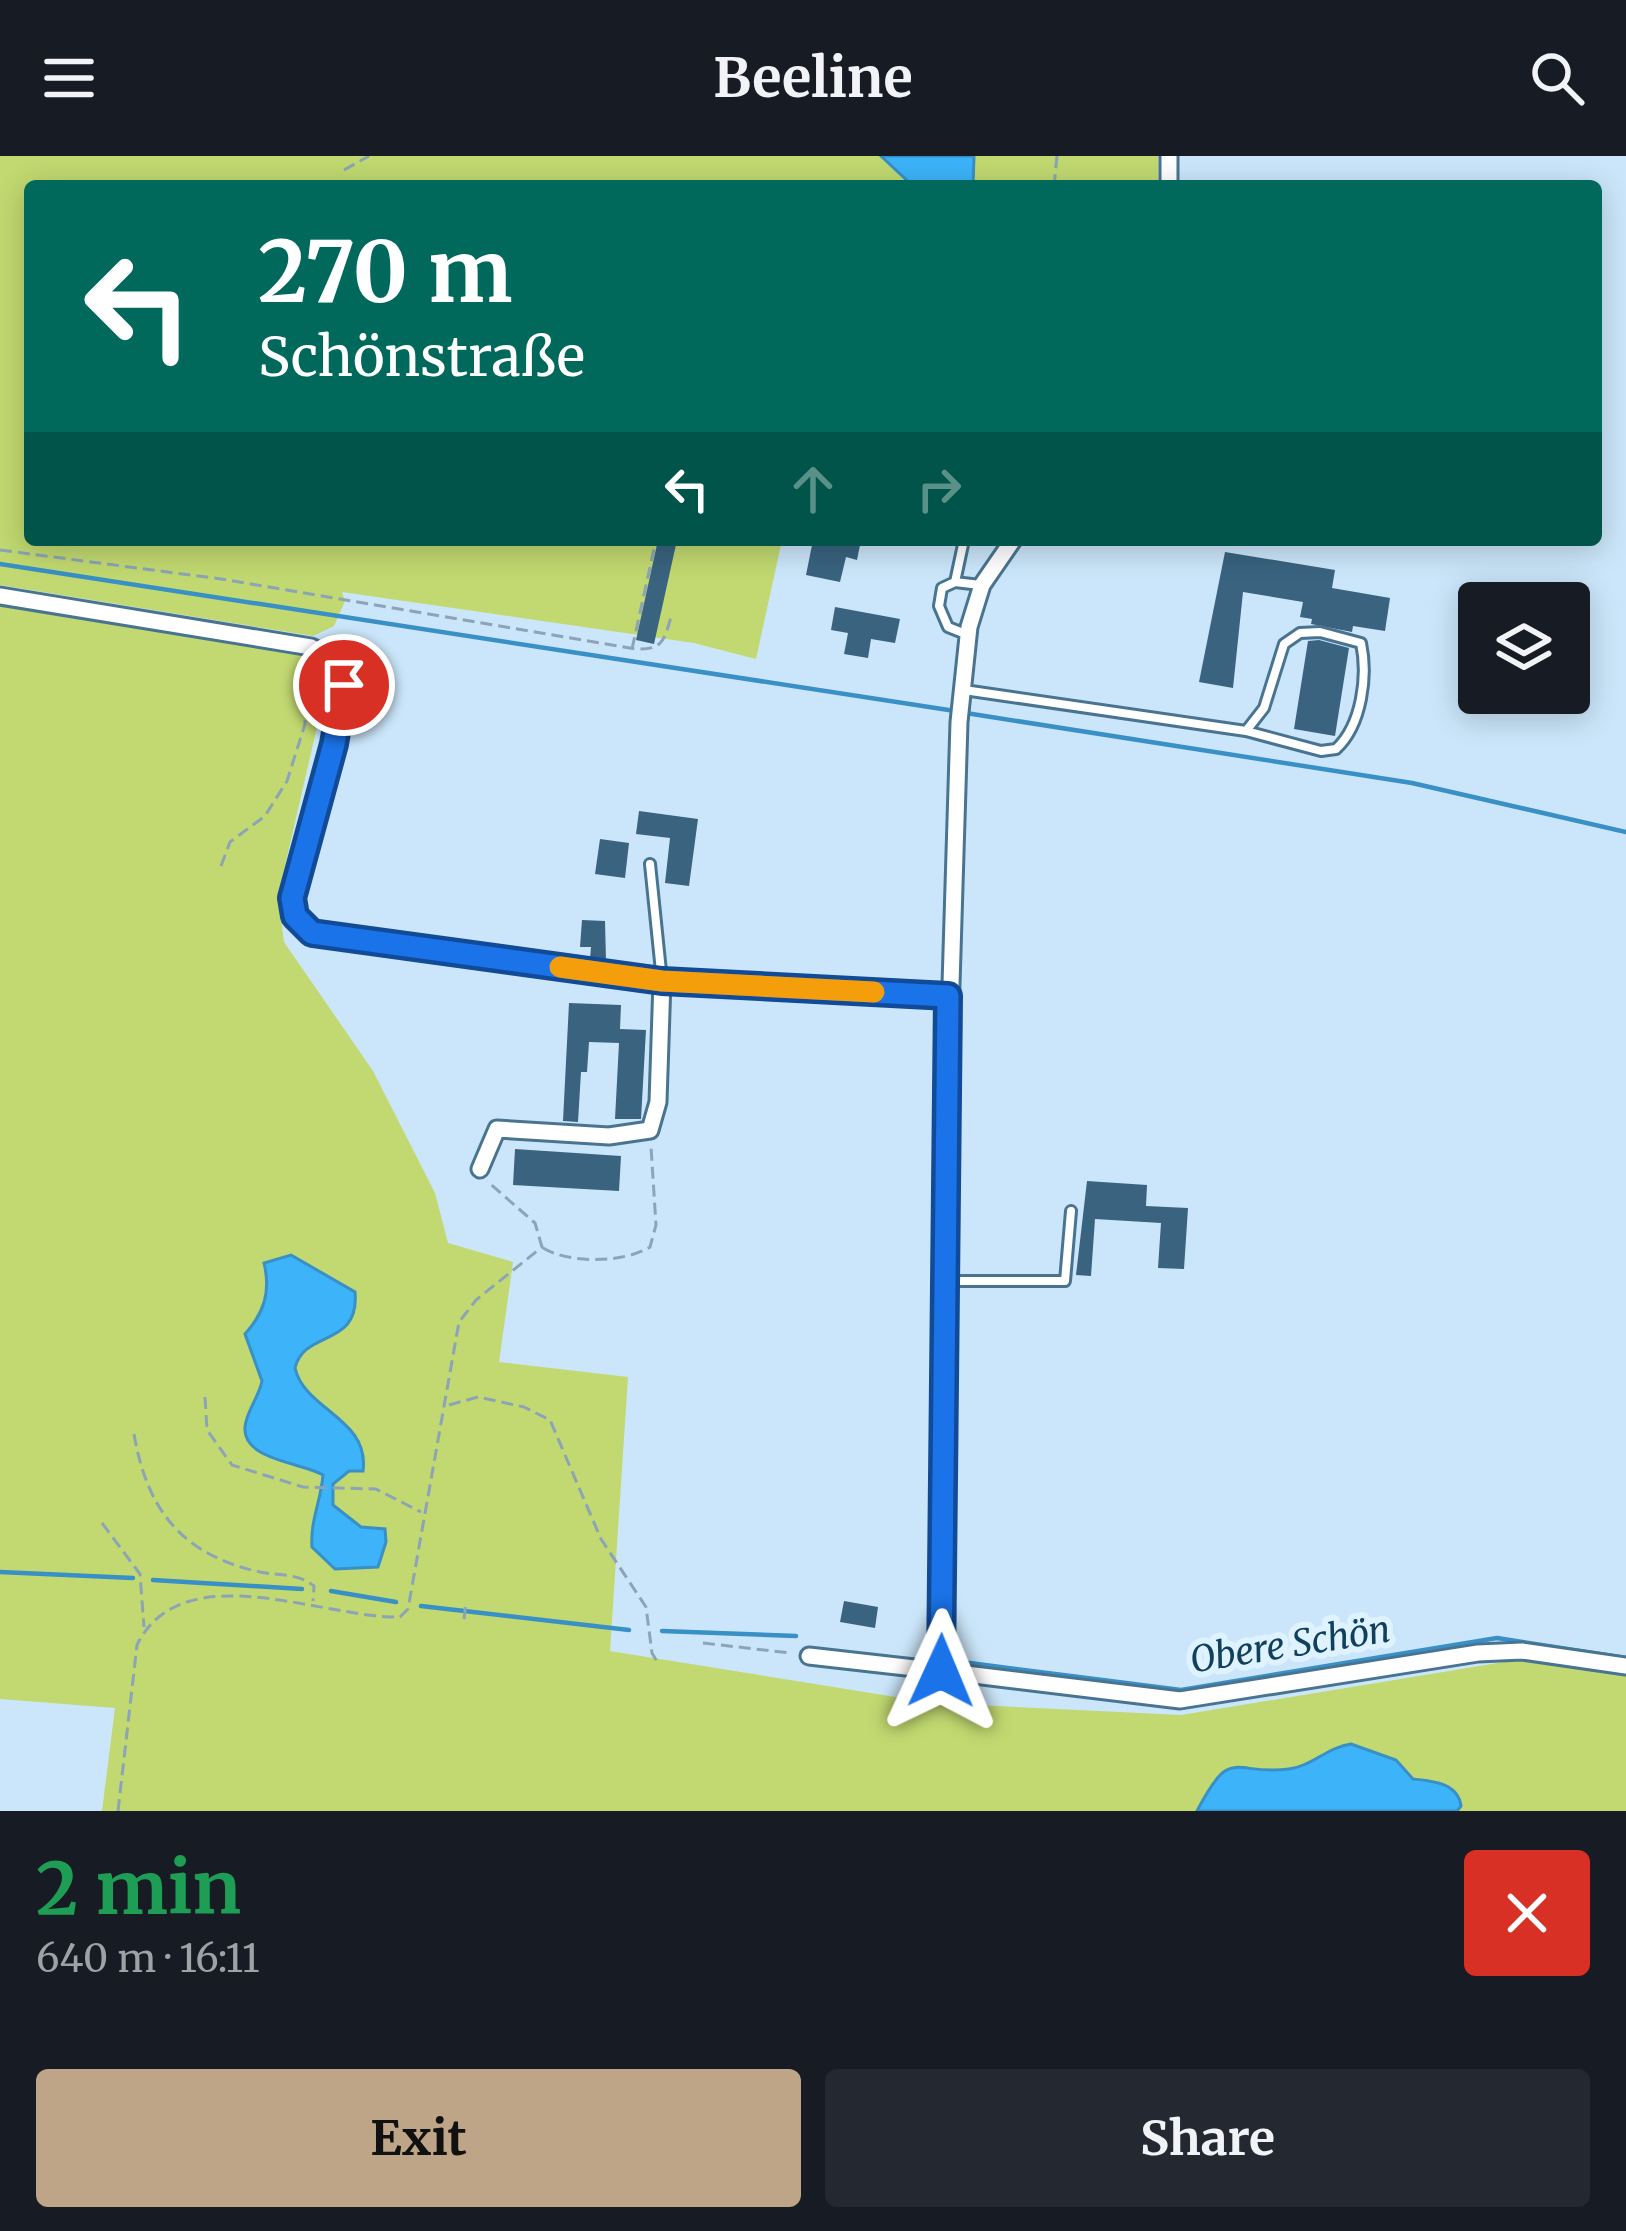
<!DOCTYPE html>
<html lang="en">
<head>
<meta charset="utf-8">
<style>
  :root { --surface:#171b24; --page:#242831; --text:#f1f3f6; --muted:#9ea1a6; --accent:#bfa587 }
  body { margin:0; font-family:Merriweather,serif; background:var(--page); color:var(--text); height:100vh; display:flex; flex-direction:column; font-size:45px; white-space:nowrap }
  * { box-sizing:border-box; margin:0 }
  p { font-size:39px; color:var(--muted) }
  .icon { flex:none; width:66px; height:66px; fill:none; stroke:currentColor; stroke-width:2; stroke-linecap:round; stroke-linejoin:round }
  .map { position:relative; height:1655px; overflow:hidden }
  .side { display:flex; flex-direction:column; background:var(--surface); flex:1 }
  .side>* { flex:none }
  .hud { position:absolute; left:24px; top:24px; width:1578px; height:366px; border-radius:12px; box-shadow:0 6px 30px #0003; background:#00695c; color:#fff; overflow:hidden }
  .controls { position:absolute; left:1458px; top:426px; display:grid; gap:24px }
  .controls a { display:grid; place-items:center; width:132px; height:132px; border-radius:12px; background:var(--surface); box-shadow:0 6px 30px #0003; font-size:60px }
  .pin { position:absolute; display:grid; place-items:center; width:102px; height:102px; color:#fff; margin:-51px; border:6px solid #fff; border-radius:50%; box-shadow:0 3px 12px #0007 }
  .me { position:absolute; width:132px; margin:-66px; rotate:1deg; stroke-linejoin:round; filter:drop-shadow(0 0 9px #0008) }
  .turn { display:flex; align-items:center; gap:42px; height:252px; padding:0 36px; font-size:54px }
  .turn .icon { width:156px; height:156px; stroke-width:2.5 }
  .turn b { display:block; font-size:84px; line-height:102px }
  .lanes { display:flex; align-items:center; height:114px; padding:0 36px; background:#0003; justify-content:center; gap:60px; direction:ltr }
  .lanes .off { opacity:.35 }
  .round { display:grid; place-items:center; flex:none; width:126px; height:126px; border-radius:12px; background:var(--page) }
  .head { display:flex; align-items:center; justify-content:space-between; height:204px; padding:0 36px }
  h1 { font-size:72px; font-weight:700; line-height:90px; color:#1e9e55 }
  .primary-button { display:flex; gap:24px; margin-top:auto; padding:24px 36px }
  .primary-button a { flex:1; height:138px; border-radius:12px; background:var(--accent); color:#111; font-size:48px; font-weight:700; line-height:138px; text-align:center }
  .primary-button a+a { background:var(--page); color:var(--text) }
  header { display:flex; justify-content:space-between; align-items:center; height:156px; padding:0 36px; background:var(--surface); font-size:54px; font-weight:700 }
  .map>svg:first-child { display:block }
  .green { fill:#c1d970 }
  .water { fill:#3db3fa; stroke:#3890c6; stroke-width:3 }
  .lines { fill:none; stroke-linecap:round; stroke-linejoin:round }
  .stream { stroke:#3890c6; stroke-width:4.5 }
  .building { fill:#39637f }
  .service-casing { stroke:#497491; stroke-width:14 }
  .minor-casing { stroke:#497491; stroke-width:21 }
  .path { stroke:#8ca4b6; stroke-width:3; stroke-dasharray:12 6; stroke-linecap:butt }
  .service { stroke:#fff; stroke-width:8 }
  .minor { stroke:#fff; stroke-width:15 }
  .route-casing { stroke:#114b97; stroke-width:30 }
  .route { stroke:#1a73e8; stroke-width:21 }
  .slow { stroke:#f59e0b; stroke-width:21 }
  .labels { text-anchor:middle; stroke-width:12; stroke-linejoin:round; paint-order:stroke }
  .water-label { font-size:36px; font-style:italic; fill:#11405d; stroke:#dff2ff }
</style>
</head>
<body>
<header><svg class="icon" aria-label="menu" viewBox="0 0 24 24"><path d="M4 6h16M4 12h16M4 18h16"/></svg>Beeline<svg class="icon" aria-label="search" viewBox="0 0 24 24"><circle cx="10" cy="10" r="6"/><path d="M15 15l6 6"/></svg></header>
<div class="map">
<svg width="1626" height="1655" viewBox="0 0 1626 1655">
  <rect width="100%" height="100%" fill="#cbe6fa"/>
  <path class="green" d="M 0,0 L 1158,0 L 1158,30 L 30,30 L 30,384 L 782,384 L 756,503 L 694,487 L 342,436 L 345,445 L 334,470 L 313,480 L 0,429 Z
    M 0,447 L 316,500 L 320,558 L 278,740 L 284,786 L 373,915 L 435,1037 L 448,1087 L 513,1106 L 499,1206 L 628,1221 L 610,1495 L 933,1547 L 1181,1559 L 1522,1503 L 1626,1517 L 1626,1655 L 102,1655 L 115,1552 L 0,1543 Z"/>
  <path class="water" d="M 881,0 L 974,0 L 973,30 L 913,30 Z
    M 291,1099 L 355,1136 C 360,1192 304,1173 295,1212 C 305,1255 370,1262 363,1315 L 349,1315 L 333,1328 L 333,1349 L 361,1371 L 385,1373 L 386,1386 L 378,1411 L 335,1413 L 312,1391 C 310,1365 321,1345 323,1319 C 303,1307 242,1304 245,1271 C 246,1256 259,1241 262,1225 L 245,1178 C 264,1157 271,1136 264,1107 Z
    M 1351,1588 L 1396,1604 L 1413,1623 C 1433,1625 1458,1627 1461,1650 L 1457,1655 L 1197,1655 C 1232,1588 1232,1620 1289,1613 C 1312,1610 1328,1591 1351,1588 Z"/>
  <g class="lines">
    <path class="stream" d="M 0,408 L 955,555
      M 966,557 L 1412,627 L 1626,676
      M 0,1416 L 133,1422
      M 153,1424 L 302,1433
      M 331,1435 L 396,1446
      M 421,1450 L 629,1474
      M 662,1475 L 796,1480
      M 962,1506 L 1181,1534 L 1497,1482 L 1626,1502"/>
  </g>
  <path class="building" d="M 658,384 L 677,384 L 654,488 L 636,484 Z
    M 813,384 L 861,384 L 857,404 L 846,401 L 840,426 L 806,419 Z
    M 1225,396 L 1335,414 L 1332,432 L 1390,442 L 1385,475 L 1353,470 L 1352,476 L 1311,468 L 1312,463 L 1300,461 L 1303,446 L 1243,436 L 1233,532 L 1199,526 Z
    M 835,451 L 900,463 L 895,487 L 871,483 L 868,502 L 844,498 L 848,477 L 831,474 Z
    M 1319,484 L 1349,492 L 1335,580 L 1294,573 L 1308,485 Z
    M 639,655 L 698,663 L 689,730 L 665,727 L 670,682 L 636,678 Z
    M 600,683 L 629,687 L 625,722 L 595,718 Z
    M 582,764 L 605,765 L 606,805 L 590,803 L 591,791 L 580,791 Z
    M 569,847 L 621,849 L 620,873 L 646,874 L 641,963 L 615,963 L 619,887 L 589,886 L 587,916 L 581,916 L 578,966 L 563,965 Z
    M 515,993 L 621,1000 L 619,1035 L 513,1029 Z
    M 1087,1025 L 1147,1029 L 1146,1050 L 1188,1052 L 1184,1113 L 1158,1112 L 1161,1067 L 1095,1063 L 1091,1120 L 1076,1119 Z
    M 844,1445 L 878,1451 L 875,1472 L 840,1466 Z"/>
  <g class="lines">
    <g class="service-casing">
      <path id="service" d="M 955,426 L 964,384
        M 968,479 L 948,471 L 939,450 L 942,432 L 955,426 L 980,429
        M 964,534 L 1246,575 L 1264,552 L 1284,488 L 1300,477 L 1320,476 L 1361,487 C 1368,520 1362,569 1336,593 L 1321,595 L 1246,575
        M 650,708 L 662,825
        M 944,1125 L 1065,1125 L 1071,1055"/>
    </g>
    <g class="minor-casing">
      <path id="minor" d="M 1169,0 L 1169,30
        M 1013,384 L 982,429 L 969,471 L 959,566 L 942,1125 L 941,1515 L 1180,1544 L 1478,1497 L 1522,1495 L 1626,1510
        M 0,440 L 311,491 L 334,502 L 344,529 L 334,588 L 292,742 L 295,760 L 312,777 L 662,825 L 948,840
        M 480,1013 L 497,973 L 609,980 L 650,974 L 658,946 L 662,825
        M 809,1500 L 941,1515"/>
    </g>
    <path class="path" d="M 344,14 L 369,0
      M 1054,30 L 1057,0
      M 0,394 L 221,423 L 636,493 C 662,494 664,485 671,461
      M 632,493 L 656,384
      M 221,710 L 230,686 L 265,660 L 287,625 L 305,568 L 304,506
      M 543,1092 C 570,1108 624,1107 650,1091 L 656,1069 L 651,991
      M 205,1241 L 207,1274 L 232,1309 L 303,1331 L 376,1333 L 421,1356
      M 449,1249 L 478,1241 L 524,1251 L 550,1264 L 601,1383 L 646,1451 L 652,1497 L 659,1509
      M 134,1278 C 147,1354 182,1399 260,1416 C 280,1420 298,1417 314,1430 L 313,1445
      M 102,1367 L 140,1418 L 144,1471
      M 464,1463 L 466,1447
      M 703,1487 L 790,1497
      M 118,1655 L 137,1489 C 182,1397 324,1463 400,1461 L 408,1453 L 459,1166 L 476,1144 L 542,1091 L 535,1067 L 487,1025"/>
    <use href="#service" class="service"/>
    <use href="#minor" class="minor"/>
  </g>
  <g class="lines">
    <g class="route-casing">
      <path id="route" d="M 344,529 L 334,588 L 292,742 L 295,760 L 312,777 L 662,825 L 948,840 L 941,1515"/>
    </g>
    <use href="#route" class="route"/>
    <path class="slow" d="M 560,811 L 662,825 L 874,836"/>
  </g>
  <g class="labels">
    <g class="water-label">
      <text transform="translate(1290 1488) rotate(-9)" y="13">Obere Schön</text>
    </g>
  </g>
</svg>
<div class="controls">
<a><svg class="icon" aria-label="layers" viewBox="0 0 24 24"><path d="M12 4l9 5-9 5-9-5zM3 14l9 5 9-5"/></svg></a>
</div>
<div class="pin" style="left:344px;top:529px;background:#d93025"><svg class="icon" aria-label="arrive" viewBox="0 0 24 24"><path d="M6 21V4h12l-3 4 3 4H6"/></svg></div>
<svg class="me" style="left:941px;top:1515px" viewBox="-20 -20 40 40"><path d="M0-17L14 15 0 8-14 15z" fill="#1a73e8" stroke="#fff" stroke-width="4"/></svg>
<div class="hud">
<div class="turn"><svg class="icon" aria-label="left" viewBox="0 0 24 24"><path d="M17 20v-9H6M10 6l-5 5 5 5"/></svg><div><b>270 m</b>Schönstraße</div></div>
<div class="lanes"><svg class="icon" aria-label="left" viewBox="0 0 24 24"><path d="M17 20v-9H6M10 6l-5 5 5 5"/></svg><svg class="icon off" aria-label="ahead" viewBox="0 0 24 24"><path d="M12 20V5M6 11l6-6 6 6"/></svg><svg class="icon off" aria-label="right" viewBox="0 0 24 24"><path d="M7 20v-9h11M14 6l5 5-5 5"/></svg></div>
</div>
</div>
<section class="side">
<div class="head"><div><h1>2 min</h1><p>640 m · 16:11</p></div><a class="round" style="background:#d93025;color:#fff"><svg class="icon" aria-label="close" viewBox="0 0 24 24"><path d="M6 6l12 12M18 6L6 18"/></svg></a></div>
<div class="primary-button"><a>Exit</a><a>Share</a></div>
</section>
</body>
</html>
